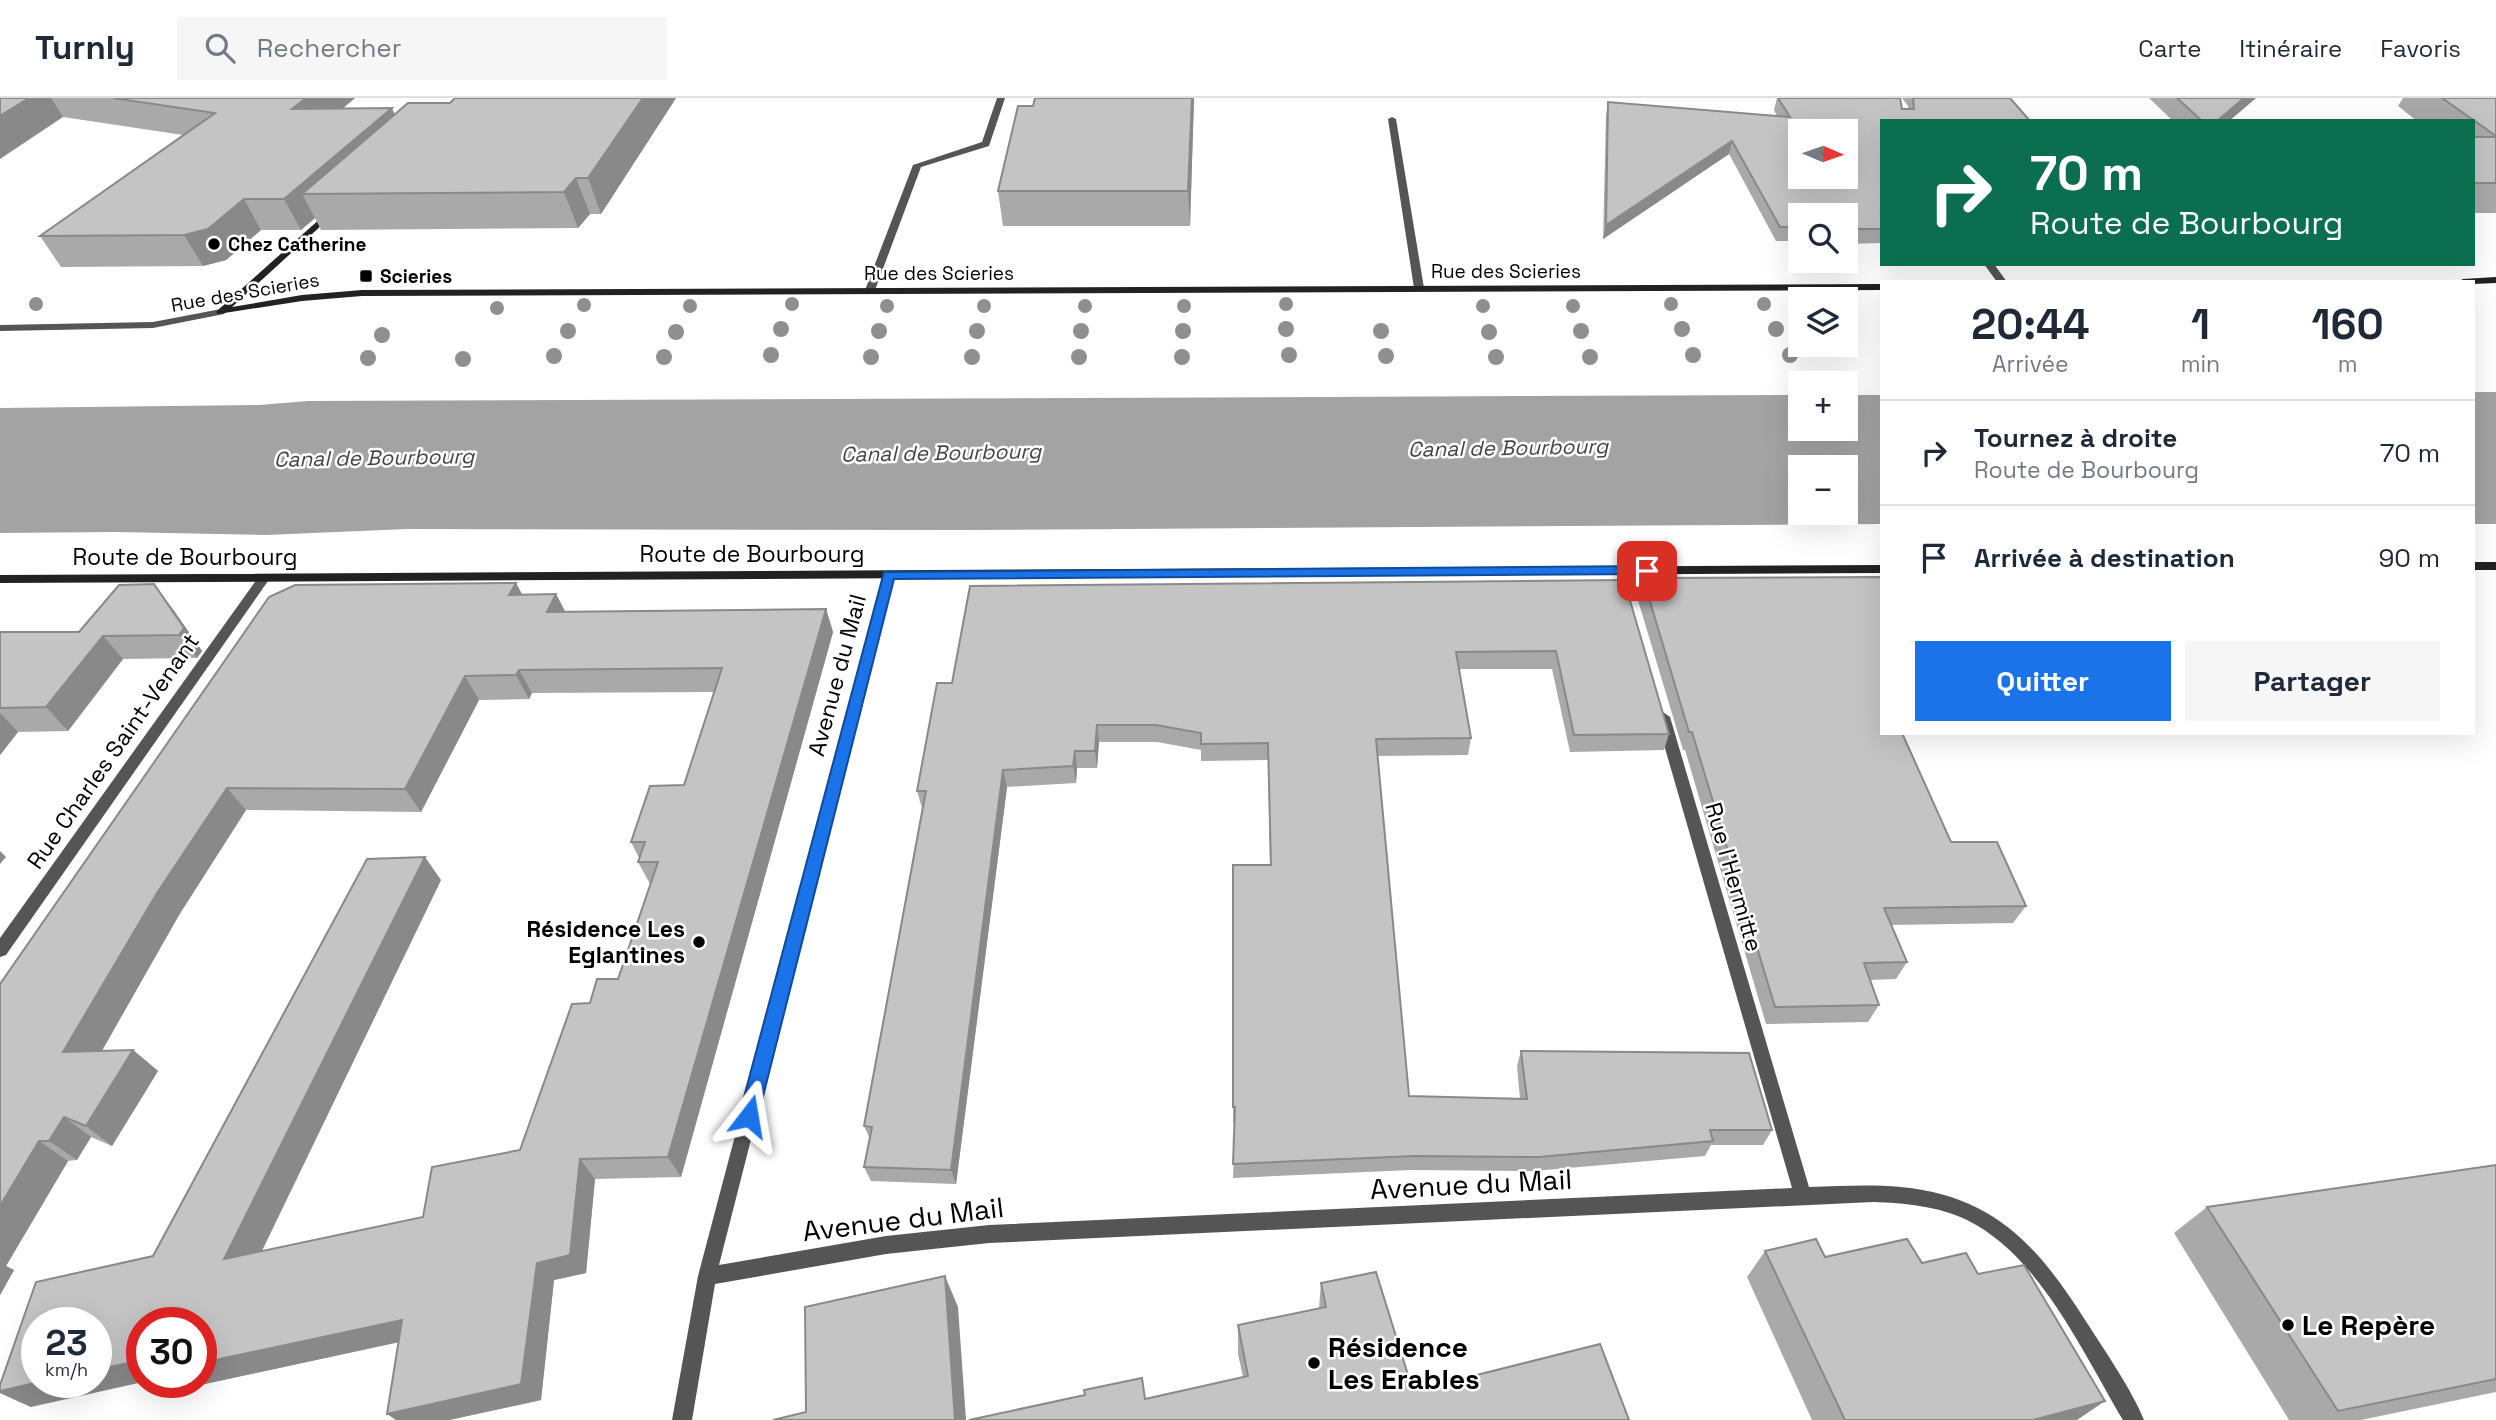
<!DOCTYPE html>
<html lang="fr">
<head>
<meta charset="utf-8">
<style>
  :root { --surface:#fff; --page:#f6f6f7; --text:#1f2937; --muted:#747a83; --line:#e0e1e3; --accent:#1a73e8 }
  body { margin:0; font-family:"Space Grotesk",sans-serif; background:var(--page); color:var(--text); height:100vh; display:flex; flex-direction:column; font-size:26px; white-space:nowrap }
  * { box-sizing:border-box; margin:0 }
  p { font-size:23px; color:var(--muted) }
  .icon { flex:none; width:38px; height:38px; fill:none; stroke:currentColor; stroke-width:2; stroke-linecap:round; stroke-linejoin:round }
  .map { position:relative; flex:1; overflow:hidden }
  .sheet { position:absolute; left:1880px; top:182px; width:595px; height:455px; display:flex; flex-direction:column; background:var(--surface); border-radius:0px; box-shadow:0 7px 28px #0002 }
  .sheet>* { flex:none }
  .top-card { position:absolute; left:1880px; top:21px; width:595px; height:147px; border-radius:0px; box-shadow:0 7px 28px #0002; background:#0b6e4f; color:#fff; overflow:hidden }
  .needle { width:46px; rotate:92deg }
  .buttons { position:absolute; left:1788px; top:21px; display:grid; gap:14px }
  .buttons a { display:grid; place-items:center; width:70px; height:70px; border-radius:0px; background:var(--surface); box-shadow:0 7px 28px #0002; font-size:35px }
  .speed { position:absolute; left:21px; top:1209px; display:flex; gap:14px; font-size:35px; font-weight:700; text-align:center }
  .speed>* { display:grid; place-content:center; width:91px; height:91px; border-radius:50%; background:var(--surface); box-shadow:0 7px 28px #0002; line-height:1 }
  .speed small { font-size:18px; font-weight:400 }
  .speed .limit { border:10px solid #d22; background:#fff; color:#111 }
  .pin { position:absolute; display:grid; place-items:center; width:60px; height:60px; color:#fff; margin:-30px; border-radius:14px; box-shadow:0 4px 10px #0006 }
  .me { position:absolute; width:77px; margin:-38px; rotate:14deg; stroke-linejoin:round; filter:drop-shadow(0 0 5px #0008) }
  .turn { display:flex; align-items:center; gap:24px; height:147px; padding:0 35px; font-size:32px }
  .turn .icon { width:91px; height:91px; stroke-width:2.5 }
  .turn b { display:block; font-size:49px; line-height:60px }
  .eta { display:flex; justify-content:space-evenly; align-items:center; height:119px; text-align:center }
  .eta b { font-size:42px; font-weight:800; line-height:49px }
  .button { display:flex; gap:14px; margin-top:auto; padding:14px 35px }
  .button a { flex:1; height:80px; border-radius:0px; background:var(--accent); color:#fff; font-size:28px; font-weight:800; line-height:80px; text-align:center }
  .button a+a { background:var(--page); color:var(--text) }
  ul { padding:0; list-style:none }
  li { display:flex; align-items:center; gap:21px; height:105px; padding:0 35px; border-top:2px solid var(--line) }
  li div { flex:1 }
  li b { display:block; font-size:26px }
  li em { font-style:normal }
  header { display:flex; align-items:center; gap:42px; box-sizing:border-box; height:98px; padding:0 35px; background:var(--surface); border-bottom:2px solid var(--line) }
  header strong { font-size:33px }
  nav { display:flex; gap:38px; margin-inline-start:auto; font-size:24px }
  .search { width:490px; height:63px; background:var(--page); display:flex; align-items:center; gap:18px; box-sizing:border-box; padding:0 24px; border-radius:0px; color:var(--muted); font-size:26px }
  .map>svg:first-child { display:block }
  .water { fill:#a3a3a3; fill-rule:evenodd }
  .lines { fill:none; stroke-linecap:round; stroke-linejoin:round }
  .lane { fill:#555; fill-rule:evenodd }
  .street { fill:#555; fill-rule:evenodd }
  .secondary { fill:#222; fill-rule:evenodd }
  .tree { fill:#8f8f8f }
  .wall { fill:#a9a9a9 }
  .shaded-wall { fill:#898989 }
  .building { fill:#c4c4c4; stroke:#898989; stroke-width:2; fill-rule:evenodd }
  .route { fill:#1a73e8; stroke:#114b97; stroke-width:2 }
  .poi-dot { fill:#000; stroke:#fff; stroke-width:2.5 }
  .labels { text-anchor:middle; stroke-width:5; stroke-linejoin:round; paint-order:stroke }
  .far-poi-label { font-size:19px; font-weight:bold; fill:#000; stroke:#fff; text-anchor:start }
  .far-street-label { font-size:19px; fill:#000; stroke:#fff }
  .far-water-label { font-size:21px; font-style:italic; fill:#444; stroke:#fff }
  .street-label { font-size:23px; fill:#000; stroke:#fff }
  .poi-label { font-size:23px; font-weight:bold; fill:#000; stroke:#fff; text-anchor:end }
  .near-street-label { font-size:28px; fill:#000; stroke:#fff }
  .near-poi-label { font-size:28px; font-weight:bold; fill:#000; stroke:#fff; text-anchor:start }
</style>
</head>
<body>
<header>
<strong>Turnly</strong>
<div class="search"><svg class="icon" aria-label="search" viewBox="0 0 24 24"><circle cx="10" cy="10" r="6"/><path d="M15 15l6 6"/></svg>Rechercher</div>
<nav><a>Carte</a><a>Itinéraire</a><a>Favoris</a></nav>
</header>
<div class="map">
<svg width="2496" height="1322" viewBox="0 0 2496 1322">
  <rect width="100%" height="100%" fill="#fff"/>
  <path class="water" d="M 2473,294 L 2496,294 L 2496,426 L 2473,426 Z
    M 1801,297 L 1801,331 L 1846,331 L 1846,297 L 1881,297 L 1881,426 L 965,432 L 407,431 L 266,437 L 116,434 L 0,435 L 0,310 L 259,307 L 308,303 ZM 1801,369 L 1846,369 L 1846,415 L 1801,415 Z"/>
  <g class="lines">
    <path class="lane" d="M 997,0 L 1005,0 L 989,48 L 921,69 L 875,192 L 867,194 L 865,192 L 913,67 L 982,44 Z
      M 1392,19 L 1396,21 L 1424,190 L 1419,193 L 1414,190 L 1388,21 Z"/>
    <path class="street" d="M 1984,166 L 1994,166 L 2007,184 L 1997,184 Z
      M 221,211 L 226,214 L 224,216 L 153,230 L 0,233 L 0,227 L 153,224 Z
      M 889,473 L 895,477 L 719,1167 L 886,1138 L 989,1127 L 1792,1090 L 1656,619 L 1663,614 L 1670,619 L 1809,1089 C 1840,1088 1870,1086 1901,1089 C 1995,1098 2039,1149 2087,1225 C 2105,1253 2132,1292 2144,1322 L 2123,1322 C 2083,1255 2040,1158 1967,1122 C 1938,1108 1904,1105 1873,1104 L 989,1145 L 886,1156 L 715,1186 L 692,1322 L 672,1322 L 698,1178 L 883,477 Z
      M 264,476 L 268,477 L 270,480 L 268,483 L 6,857 L 0,859 L 0,840 L 260,477 Z"/>
    <path class="secondary" d="M 331,111 L 335,114 L 334,116 L 232,209 L 302,197 L 362,192 L 1881,186 L 1881,192 L 362,198 L 302,203 L 218,216 L 216,214 L 219,211 Z
      M 2496,179 L 2496,185 L 2473,186 L 2473,184 L 2458,184 L 2463,181 Z
      M 2473,464 L 2496,464 L 2496,472 L 2473,472 Z
      M 1881,467 L 1881,475 L 0,485 L 0,477 Z"/>
  </g>
  <g class="tree">
    <circle cx="36" cy="206" r="7"/>
    <circle cx="792" cy="206" r="7"/>
    <circle cx="1286" cy="206" r="7"/>
    <circle cx="1671" cy="206" r="7"/>
    <circle cx="1764" cy="206" r="7"/>
    <circle cx="584" cy="207" r="7"/>
    <circle cx="690" cy="208" r="7"/>
    <circle cx="887" cy="208" r="7"/>
    <circle cx="984" cy="208" r="7"/>
    <circle cx="1085" cy="208" r="7"/>
    <circle cx="1184" cy="208" r="7"/>
    <circle cx="1483" cy="208" r="7"/>
    <circle cx="1573" cy="208" r="7"/>
    <circle cx="497" cy="210" r="7"/>
    <circle cx="781" cy="231" r="8"/>
    <circle cx="1286" cy="231" r="8"/>
    <circle cx="1682" cy="231" r="8"/>
    <circle cx="1776" cy="231" r="8"/>
    <circle cx="568" cy="233" r="8"/>
    <circle cx="879" cy="233" r="8"/>
    <circle cx="977" cy="233" r="8"/>
    <circle cx="1081" cy="233" r="8"/>
    <circle cx="1183" cy="233" r="8"/>
    <circle cx="1381" cy="233" r="8"/>
    <circle cx="1581" cy="233" r="8"/>
    <circle cx="676" cy="234" r="8"/>
    <circle cx="1489" cy="234" r="8"/>
    <circle cx="382" cy="237" r="8"/>
    <circle cx="771" cy="257" r="8"/>
    <circle cx="1289" cy="257" r="8"/>
    <circle cx="1693" cy="257" r="8"/>
    <circle cx="1790" cy="257" r="8"/>
    <circle cx="554" cy="258" r="8"/>
    <circle cx="1386" cy="258" r="8"/>
    <circle cx="664" cy="259" r="8"/>
    <circle cx="871" cy="259" r="8"/>
    <circle cx="972" cy="259" r="8"/>
    <circle cx="1079" cy="259" r="8"/>
    <circle cx="1182" cy="259" r="8"/>
    <circle cx="1496" cy="259" r="8"/>
    <circle cx="1590" cy="259" r="8"/>
    <circle cx="368" cy="260" r="8"/>
    <circle cx="463" cy="261" r="8"/>
  </g>
  <path class="wall" d="M 0,0 L 355,0 L 343,10 L 395,16 L 450,5 L 676,0 L 601,116 L 590,116 L 578,130 L 321,132 L 315,120 L 301,132 L 261,132 L 226,162 L 203,168 L 61,169 L 40,138 L 183,37 L 63,19 Z
    M 1194,0 L 1190,128 L 1003,128 L 998,93 L 1033,8 Z
    M 1777,0 L 1900,0 L 1902,11 L 1908,11 L 1908,8 L 1902,0 L 2010,0 L 1881,23 L 1881,145 L 1846,146 L 1846,117 L 1801,117 L 1801,146 L 1799,143 L 1776,143 L 1729,56 L 1603,141 L 1606,18 L 1608,4 L 1777,18 L 1774,12 Z
    M 2149,0 L 2256,0 L 2229,23 L 2173,23 Z
    M 2403,0 L 2496,0 L 2496,115 L 2473,115 L 2473,23 L 2417,23 L 2398,8 Z
    M 1643,480 L 1881,635 L 1951,744 L 2026,808 L 2013,825 L 1891,827 L 1907,864 L 1896,881 L 1870,882 L 1879,907 L 1868,924 L 1766,926 L 1685,652 L 1683,652 L 1637,499 Z
    M 1624,482 L 1669,636 L 1664,652 L 1570,654 L 1552,571 L 1459,571 L 1471,640 L 1468,657 L 1378,658 L 1409,998 L 1520,1001 L 1517,968 L 1521,953 L 1772,1032 L 1763,1047 L 1711,1047 L 1705,1058 L 1534,1073 L 1411,1072 L 1233,1080 L 1235,1024 L 1233,1024 L 1233,1009 L 1270,767 L 1268,662 L 1201,663 L 1201,652 L 1157,644 L 1099,644 L 1097,670 L 1077,670 L 1076,685 L 1007,689 L 956,1086 L 871,1083 L 864,1069 L 870,1041 L 864,1028 L 922,710 L 917,693 L 952,585 Z
    M 516,485 L 522,496 L 556,496 L 565,514 L 826,511 L 833,534 L 681,1079 L 595,1081 L 586,1175 L 554,1182 L 541,1302 L 449,1322 L 396,1322 L 398,1244 L 191,1289 L 183,1284 L 201,1284 L 201,1225 L 31,1309 L 0,1295 L 0,1287 L 153,1158 L 441,782 L 262,1153 L 423,1119 L 520,1052 L 590,905 L 618,881 L 650,786 L 638,764 L 639,760 L 631,744 L 684,687 L 714,594 L 532,595 L 529,601 L 479,602 L 421,714 L 246,712 L 179,817 L 102,953 L 133,952 L 158,973 L 112,1048 L 91,1039 L 77,1062 L 68,1063 L 6,1168 L 14,1172 L 0,1197 L 0,886 L 269,499 Z
    M 172,510 L 202,553 L 197,560 L 123,561 L 68,633 L 18,634 L 0,657 L 0,534 L 79,534 Z
    M 2496,1067 L 2496,1294 L 2361,1322 L 2289,1322 L 2174,1135 L 2207,1109 Z
    M 1765,1153 L 1825,1159 L 1922,1165 L 1978,1176 L 2077,1322 L 1812,1322 L 1747,1179 Z
    M 1321,1185 L 1413,1293 L 1146,1301 L 1243,1279 L 1238,1256 L 1238,1227 L 1319,1210 Z"/>
  <path class="shaded-wall" d="M 29,0 L 51,0 L 63,19 L 0,61 L 0,18 Z
    M 306,0 L 355,0 L 307,40 L 292,11 Z
    M 643,0 L 676,0 L 601,116 L 588,80 Z
    M 1192,0 L 1194,0 L 1190,128 L 1188,93 Z
    M 2244,0 L 2256,0 L 2229,23 L 2217,23 Z
    M 392,10 L 405,40 L 302,96 L 315,120 L 301,132 L 284,101 Z
    M 1732,43 L 1729,56 L 1603,141 L 1606,127 Z
    M 576,80 L 590,116 L 578,130 L 564,94 Z
    M 244,101 L 261,132 L 226,162 L 203,168 L 184,137 Z
    M 516,485 L 528,508 L 509,497 Z
    M 154,486 L 172,510 L 202,553 L 197,560 L 179,537 Z
    M 556,496 L 568,519 L 547,514 Z
    M 826,511 L 833,534 L 681,1079 L 668,1059 Z
    M 103,538 L 123,561 L 68,633 L 46,609 Z
    M 519,572 L 532,595 L 529,601 L 516,577 Z
    M 465,578 L 479,602 L 421,714 L 405,691 Z
    M 0,615 L 18,634 L 0,657 Z
    M 1097,627 L 1099,644 L 1097,670 L 1095,653 Z
    M 1075,653 L 1077,670 L 1076,685 L 1073,668 Z
    M 1003,672 L 1007,689 L 956,1086 L 951,1072 Z
    M 227,690 L 246,712 L 179,817 L 89,975 L 63,954 L 157,795 Z
    M 0,753 L 6,759 L 0,766 Z
    M 425,759 L 441,782 L 249,1179 L 224,1161 Z
    M 133,952 L 158,973 L 112,1048 L 86,1028 Z
    M 64,1019 L 91,1039 L 77,1062 L 49,1043 Z
    M 39,1043 L 68,1063 L 6,1168 L 14,1172 L 0,1197 L 0,1108 Z
    M 580,1061 L 595,1081 L 586,1175 L 554,1182 L 541,1302 L 449,1322 L 396,1322 L 387,1316 Z
    M 945,1178 L 958,1209 L 966,1322 L 955,1322 Z
    M 402,1222 L 423,1239 L 191,1289 L 183,1284 L 201,1284 L 201,1265 Z
    M 142,1262 L 142,1284 L 143,1284 L 31,1309 L 0,1295 L 0,1293 L 39,1284 L 96,1284 L 96,1272 Z
    M 2105,1303 L 2077,1322 L 2033,1322 Z"/>
  <path class="building" d="M 0,0 L 29,0 L 0,18 Z
    M 113,0 L 306,0 L 292,11 L 392,10 L 284,101 L 244,101 L 208,131 L 184,137 L 40,138 L 215,15 Z
    M 455,0 L 643,0 L 588,80 L 576,80 L 564,94 L 302,96 L 408,5 L 450,5 Z
    M 1035,0 L 1192,0 L 1188,93 L 998,93 L 1018,8 L 1033,8 Z
    M 1778,0 L 1900,0 L 1902,11 L 1914,11 L 1913,0 L 2010,0 L 2030,23 L 1881,23 L 1881,131 L 1846,131 L 1846,117 L 1801,117 L 1801,129 L 1780,129 L 1732,43 L 1606,127 L 1608,4 L 1790,19 ZM 1801,33 L 1846,33 L 1846,79 L 1801,79 Z
    M 2177,0 L 2244,0 L 2217,23 L 2202,23 Z
    M 2442,0 L 2496,0 L 2496,38 Z
    M 2473,39 L 2496,39 L 2496,85 L 2473,85 Z
    M 1881,479 L 1881,635 L 1902,635 L 1951,744 L 1997,744 L 2026,808 L 1884,810 L 1907,864 L 1864,865 L 1879,907 L 1775,909 L 1692,634 L 1689,634 L 1643,480 Z
    M 1624,482 L 1669,636 L 1574,637 L 1556,553 L 1456,554 L 1471,640 L 1376,641 L 1409,998 L 1527,1001 L 1521,953 L 1749,955 L 1772,1032 L 1710,1032 L 1713,1043 L 1539,1059 L 1414,1058 L 1233,1066 L 1235,1009 L 1233,1009 L 1233,767 L 1271,767 L 1268,645 L 1201,646 L 1201,635 L 1156,627 L 1097,627 L 1095,653 L 1075,653 L 1073,668 L 1003,672 L 951,1072 L 864,1069 L 872,1029 L 864,1028 L 926,693 L 917,693 L 937,585 L 952,585 L 970,488 Z
    M 516,485 L 509,497 L 556,496 L 547,514 L 826,511 L 668,1059 L 580,1061 L 570,1157 L 537,1165 L 521,1286 L 387,1316 L 402,1222 L 201,1265 L 201,1225 L 142,1225 L 142,1262 L 96,1272 L 96,1225 L 37,1225 L 37,1284 L 39,1284 L 0,1293 L 0,1287 L 36,1184 L 153,1158 L 367,761 L 425,759 L 224,1161 L 423,1119 L 432,1069 L 520,1052 L 572,906 L 590,905 L 597,881 L 618,881 L 658,764 L 638,764 L 645,744 L 631,744 L 650,688 L 684,687 L 722,570 L 519,572 L 516,577 L 465,578 L 405,691 L 227,690 L 157,795 L 63,954 L 133,952 L 86,1028 L 64,1019 L 49,1043 L 39,1043 L 0,1108 L 0,886 L 269,499 L 295,487 Z
    M 154,486 L 184,530 L 179,537 L 103,538 L 46,609 L 0,610 L 0,534 L 79,534 L 119,487 Z
    M 2496,1067 L 2496,1281 L 2338,1313 L 2207,1109 Z
    M 1816,1141 L 1825,1159 L 1907,1141 L 1922,1165 L 1966,1155 L 1978,1176 L 2024,1167 L 2105,1303 L 2033,1322 L 1845,1322 L 1765,1153 Z
    M 1376,1174 L 1413,1293 L 1600,1246 L 1629,1322 L 969,1322 L 1085,1297 L 1084,1292 L 1142,1280 L 1145,1301 L 1248,1278 L 1238,1227 L 1326,1209 L 1321,1185 Z
    M 945,1178 L 955,1322 L 773,1322 L 806,1314 L 805,1209 Z"/>
  <path class="route" d="M 1647,468 L 1654,473 L 1652,476 L 894,481 L 758,1018 L 756,1024 L 749,1027 L 742,1024 L 739,1018 L 884,474 Z"/>
  <g class="poi-dot">
    <circle cx="214" cy="146" r="7"/>
    <rect x="359" y="171" width="14" height="14" rx="3.5"/>
    <circle cx="699" cy="844" r="7"/>
    <circle cx="2288" cy="1227" r="7"/>
    <circle cx="1314" cy="1265" r="7"/>
  </g>
  <g class="labels">
    <g class="far-poi-label">
      <text x="228" y="153">Chez Catherine</text>
      <text x="380" y="185">Scieries</text>
    </g>
    <g class="far-street-label">
      <text x="1506" y="180">Rue des Scieries</text>
      <text x="939" y="182">Rue des Scieries</text>
      <text transform="translate(245 194) rotate(-10)" y="7">Rue des Scieries</text>
    </g>
    <g class="far-water-label">
      <text transform="translate(1508 350) rotate(-1)" y="7">Canal de Bourbourg</text>
      <text transform="translate(941 355) rotate(-1)" y="7">Canal de Bourbourg</text>
      <text transform="translate(374 360) rotate(-1)" y="7">Canal de Bourbourg</text>
    </g>
    <g class="street-label">
      <text x="752" y="464">Route de Bourbourg</text>
      <text x="185" y="467">Route de Bourbourg</text>
      <text transform="translate(837 577) rotate(-75)" y="8">Avenue du Mail</text>
      <text transform="translate(113 653) rotate(-55)" y="8">Rue Charles Saint-Venant</text>
      <text transform="translate(1734 779) rotate(74)" y="8">Rue l'Hermitte</text>
    </g>
    <g class="poi-label">
      <text x="685" y="839">Résidence Les<tspan x="685" dy="26">Eglantines</tspan></text>
    </g>
    <g class="near-street-label">
      <text transform="translate(1471 1086) rotate(-3)" y="10">Avenue du Mail</text>
      <text transform="translate(903 1121) rotate(-7)" y="10">Avenue du Mail</text>
    </g>
    <g class="near-poi-label">
      <text x="2302" y="1237">Le Repère</text>
      <text x="1328" y="1259">Résidence<tspan x="1328" dy="32">Les Erables</tspan></text>
    </g>
  </g>
</svg>
<div class="buttons">
<a><svg class="needle" viewBox="-14 -14 28 28"><path d="M0-13l5 13h-10z" fill="#e53935"/><path d="M0 13l5-13h-10z" fill="#747a83"/></svg></a>
<a><svg class="icon" aria-label="search" viewBox="0 0 24 24"><circle cx="10" cy="10" r="6"/><path d="M15 15l6 6"/></svg></a>
<a><svg class="icon" aria-label="layers" viewBox="0 0 24 24"><path d="M12 4l9 5-9 5-9-5zM3 14l9 5 9-5"/></svg></a>
<a>+</a>
<a>−</a>
</div>
<div class="speed"><div>23<small>km/h</small></div><div class="limit">30</div></div>
<div class="pin" style="left:1647px;top:473px;background:#d93025"><svg class="icon" aria-label="arrive" viewBox="0 0 24 24"><path d="M6 21V4h12l-3 4 3 4H6"/></svg></div>
<svg class="me" style="left:749px;top:1018px" viewBox="-20 -20 40 40"><path d="M0-17L14 15 0 8-14 15z" fill="#1a73e8" stroke="#fff" stroke-width="4"/></svg>
<div class="top-card">
<div class="turn"><svg class="icon" aria-label="right" viewBox="0 0 24 24"><path d="M7 20v-9h11M14 6l5 5-5 5"/></svg><div><b>70 m</b>Route de Bourbourg</div></div>
</div>
<section class="sheet">
<div class="eta">
<div><b>20:44</b><p>Arrivée</p></div>
<div><b>1</b><p>min</p></div>
<div><b>160</b><p>m</p></div>
</div>
<ul>
<li><svg class="icon" aria-label="right" viewBox="0 0 24 24"><path d="M7 20v-9h11M14 6l5 5-5 5"/></svg><div><b>Tournez à droite</b><p>Route de Bourbourg</p></div><em>70 m</em></li>
<li><svg class="icon" aria-label="arrive" viewBox="0 0 24 24"><path d="M6 21V4h12l-3 4 3 4H6"/></svg><div><b>Arrivée à destination</b></div><em>90 m</em></li>
</ul>
<div class="button"><a>Quitter</a><a>Partager</a></div>
</section>
</div>
</body>
</html>
